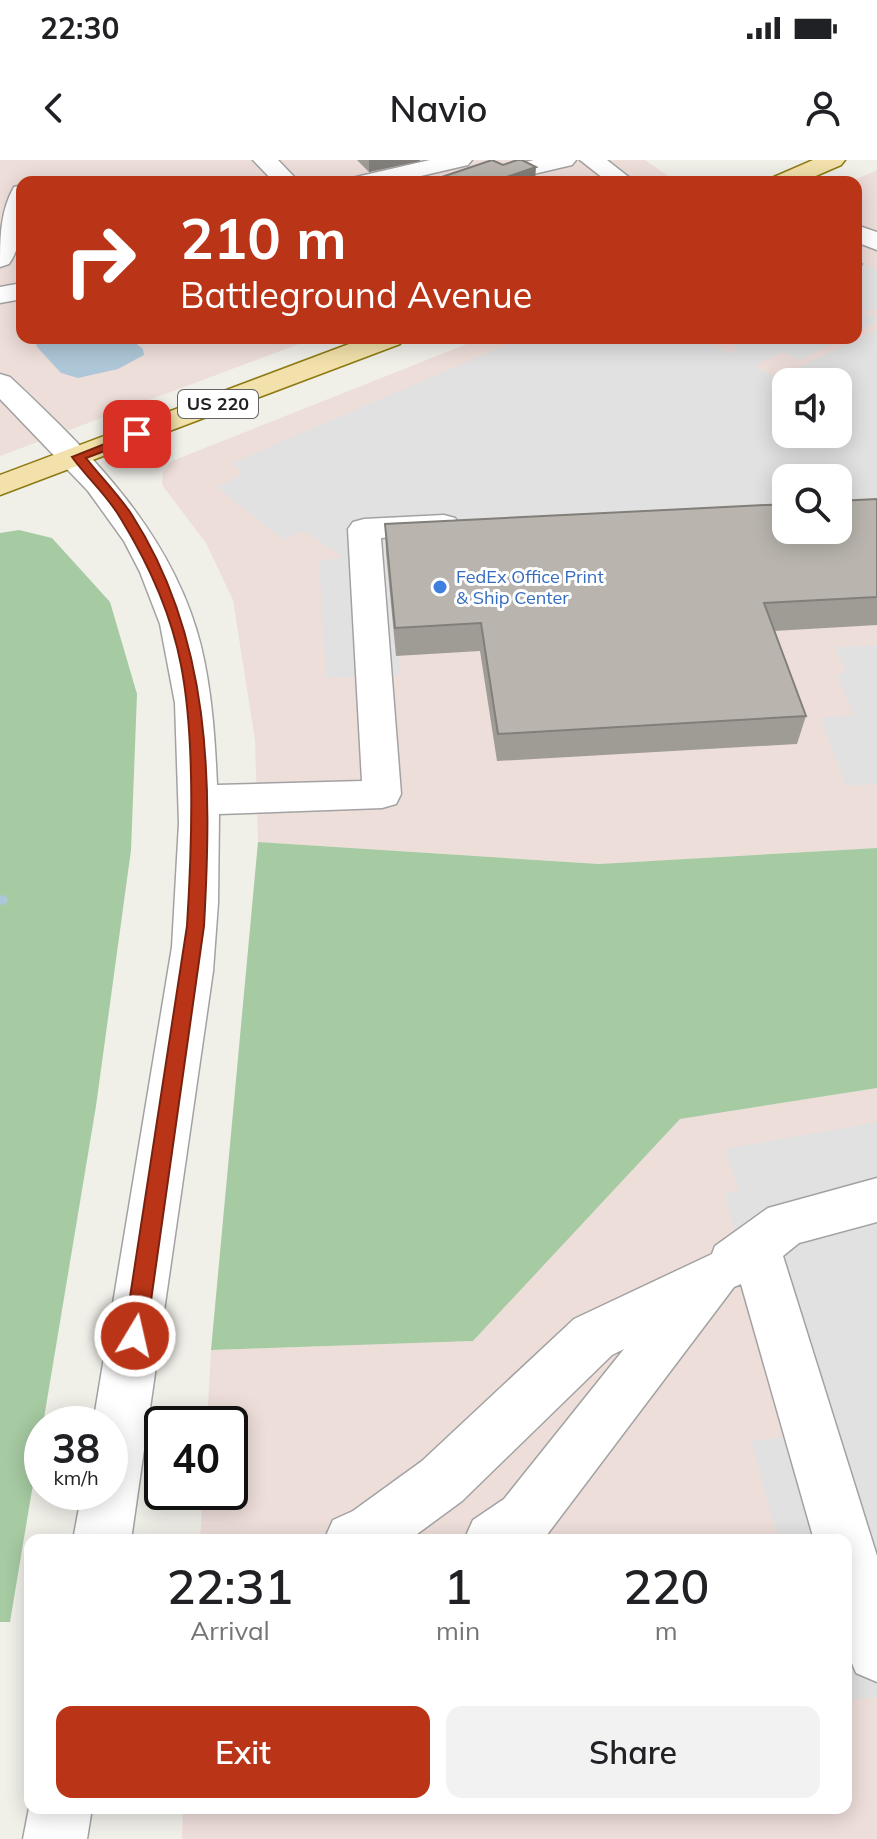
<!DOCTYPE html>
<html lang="en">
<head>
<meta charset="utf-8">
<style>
  :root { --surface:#fff; --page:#f2f2f2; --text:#202124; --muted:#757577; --accent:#ba3517 }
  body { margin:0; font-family:Mulish,sans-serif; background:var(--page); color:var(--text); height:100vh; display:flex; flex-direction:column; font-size:30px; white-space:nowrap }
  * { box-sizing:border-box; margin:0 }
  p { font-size:26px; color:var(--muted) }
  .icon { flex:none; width:44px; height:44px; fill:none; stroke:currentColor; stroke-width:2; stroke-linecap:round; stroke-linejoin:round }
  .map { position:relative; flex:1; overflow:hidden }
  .sheet { position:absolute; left:24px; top:1374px; width:828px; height:280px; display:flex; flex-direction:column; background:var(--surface); border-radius:16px; box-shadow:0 4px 20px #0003 }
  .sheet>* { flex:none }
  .banner { position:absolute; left:16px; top:16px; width:846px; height:168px; border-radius:16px; box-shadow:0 4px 20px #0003; background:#ba3517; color:#fff; overflow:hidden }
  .buttons { position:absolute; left:772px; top:208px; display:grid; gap:16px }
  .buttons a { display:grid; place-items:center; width:80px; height:80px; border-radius:16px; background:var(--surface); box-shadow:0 4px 20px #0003; font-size:40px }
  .speed { position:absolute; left:24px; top:1246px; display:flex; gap:16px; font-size:40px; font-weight:700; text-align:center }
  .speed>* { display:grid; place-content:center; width:104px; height:104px; border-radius:50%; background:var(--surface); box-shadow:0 4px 20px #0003; line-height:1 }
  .speed small { font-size:20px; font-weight:400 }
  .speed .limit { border:4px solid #111; border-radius:12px; background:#fff; color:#111 }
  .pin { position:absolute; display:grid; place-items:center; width:68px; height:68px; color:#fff; margin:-34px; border-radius:16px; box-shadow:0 4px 12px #0006 }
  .me { position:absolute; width:88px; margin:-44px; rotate:9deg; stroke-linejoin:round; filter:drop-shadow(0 0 6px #0008) }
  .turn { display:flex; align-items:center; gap:28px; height:168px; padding:0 32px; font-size:36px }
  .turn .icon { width:104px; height:104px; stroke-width:2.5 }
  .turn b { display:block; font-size:56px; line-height:68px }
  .eta { display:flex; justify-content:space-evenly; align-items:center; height:136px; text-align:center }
  .eta b { font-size:48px; font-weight:600; line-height:56px }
  .primary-button { display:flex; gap:16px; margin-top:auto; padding:16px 32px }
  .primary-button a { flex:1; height:92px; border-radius:16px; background:var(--accent); color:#fff; font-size:32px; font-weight:600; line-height:92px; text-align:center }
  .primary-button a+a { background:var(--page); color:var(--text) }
  .status { display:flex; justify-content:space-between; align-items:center; height:56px; padding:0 40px; background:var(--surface); direction:ltr }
  .status svg { height:22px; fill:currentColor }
  header { display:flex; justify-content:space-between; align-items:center; height:104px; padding:0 32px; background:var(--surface); font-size:36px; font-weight:600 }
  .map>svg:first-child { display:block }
  .commercial { fill:#eededa; fill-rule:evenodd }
  .forest { fill:#a6caa2 }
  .parking { fill:#e1e1e1; fill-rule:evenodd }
  .water { fill:#aec7d8 }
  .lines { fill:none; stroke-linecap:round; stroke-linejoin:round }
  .stream { fill:#aec7d8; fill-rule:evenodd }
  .minor-casing { stroke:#a2a2a2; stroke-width:3 }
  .major-casing { stroke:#8c7a11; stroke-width:3 }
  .minor { fill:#fff; fill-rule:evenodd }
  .major { fill:#f2e1ab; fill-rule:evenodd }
  .wall { fill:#9f9c96 }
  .shaded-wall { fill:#827f7a }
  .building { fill:#b9b5ae; stroke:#827f7a; stroke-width:2 }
  .route { fill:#ba3517; stroke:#79220f; stroke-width:2 }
  .shop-dot { fill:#3f7fe0; stroke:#fff; stroke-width:3 }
  .labels { text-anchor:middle; stroke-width:6; stroke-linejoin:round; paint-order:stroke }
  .shield { fill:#fff; stroke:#646464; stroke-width:2 }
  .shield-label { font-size:18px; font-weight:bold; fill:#212121 }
  .far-shop-label { font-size:18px; fill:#366cbe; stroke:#fff; text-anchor:start }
</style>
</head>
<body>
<div class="status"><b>22:30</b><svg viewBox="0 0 49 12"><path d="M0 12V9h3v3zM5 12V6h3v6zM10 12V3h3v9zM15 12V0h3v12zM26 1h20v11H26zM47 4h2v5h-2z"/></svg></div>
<header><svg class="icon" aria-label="back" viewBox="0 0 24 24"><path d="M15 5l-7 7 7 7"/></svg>Navio<svg class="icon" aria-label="person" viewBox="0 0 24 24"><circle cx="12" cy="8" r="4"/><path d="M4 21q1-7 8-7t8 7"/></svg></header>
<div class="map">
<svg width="877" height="1679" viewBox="0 0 877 1679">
  <rect width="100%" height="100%" fill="#f0efe8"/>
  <path class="commercial" d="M 0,0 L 645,0 L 677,22 L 22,22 L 22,178 L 315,178 L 0,296 Z
    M 877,10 L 877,688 L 599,704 L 258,682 L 255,580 L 233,440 L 206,383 L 162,325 L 163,312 L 172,301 L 482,178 L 856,178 L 856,22 L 850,22 ZM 786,222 L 838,222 L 838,274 L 786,274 ZM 786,318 L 838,318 L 838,370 L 786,370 Z
    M 877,928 L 877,1679 L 182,1679 L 183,1648 L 846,1648 L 846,1380 L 200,1380 L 203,1332 L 230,1332 L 230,1264 L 207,1264 L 211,1190 L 473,1181 L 680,959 Z"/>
  <path class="forest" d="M 19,370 L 52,378 L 110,442 L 137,534 L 131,690 L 96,946 L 10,1462 L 0,1462 L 0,373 Z
    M 258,682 L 599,704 L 877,688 L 877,928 L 680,959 L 473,1181 L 211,1190 Z"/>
  <path class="parking" d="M 856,100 L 877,110 L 877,149 L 860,152 L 877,157 L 876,162 L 856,173 L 856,134 L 860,129 L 856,127 Z
    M 877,169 L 877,357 L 838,359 L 838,318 L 786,318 L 786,361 L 388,386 L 401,515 L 326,518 L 319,401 L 343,397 L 305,372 L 298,372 L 283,380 L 217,327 L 239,316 L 241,311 L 232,303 L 522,178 L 700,178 L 731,194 L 738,187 L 721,178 L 845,178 L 800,200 L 782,192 L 755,206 L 771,215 L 783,215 ZM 786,222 L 838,222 L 838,274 L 786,274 Z
    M 877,485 L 877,624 L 846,626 L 820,558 L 854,555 L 836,514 L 846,513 L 835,487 Z
    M 877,962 L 877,1537 L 846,1541 L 846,1380 L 778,1380 L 751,1281 L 793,1276 L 724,1034 L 739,1031 L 724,989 Z"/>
  <path class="water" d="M 34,178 L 129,178 L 143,189 L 144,195 L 118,209 L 78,218 L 61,213 L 37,187 Z"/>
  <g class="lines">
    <path class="stream" d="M 0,735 L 6,736 L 8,740 L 6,744 L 0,745 Z"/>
    <g class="minor-casing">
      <path id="minor" d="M 253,0 L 278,0 L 299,22 L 274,22 Z
        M 430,0 L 472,0 L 468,5 L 395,22 L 352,22 L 356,17 Z
        M 534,0 L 576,0 L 572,5 L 499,22 L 465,20 L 469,15 Z
        M 580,0 L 607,0 L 635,22 L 608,22 Z
        M 22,25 C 22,52 25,81 9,104 L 0,107 C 0,79 0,51 14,27 Z
        M 856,65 L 877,72 L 877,90 L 856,82 Z
        M 22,123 L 22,139 L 0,143 L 0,127 Z
        M 0,214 L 10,217 C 91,293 173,374 201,486 C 212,532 215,579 217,625 L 362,621 L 348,369 L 353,362 L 364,359 L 444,355 L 455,358 L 460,365 L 455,372 L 381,378 L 401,634 L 396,644 L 382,648 L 219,654 L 218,743 L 213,811 L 131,1380 L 73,1380 L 82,1332 L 110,1332 L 110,1264 L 93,1264 L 172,787 L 179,663 L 175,543 L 160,464 L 140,412 L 124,381 L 88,331 L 0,239 Z
        M 877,1018 L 877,1062 L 799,1083 L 783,1096 L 877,1396 L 877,1522 L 856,1513 L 846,1489 L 846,1380 L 814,1380 L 741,1124 L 734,1127 L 543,1380 L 464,1380 L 473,1360 L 504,1339 L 624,1189 L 612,1195 L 462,1341 L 409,1380 L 324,1380 L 333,1360 L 353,1351 L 422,1301 L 574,1159 L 712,1094 L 715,1086 L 768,1048 Z
        M 30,1643 L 30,1648 L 92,1648 L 87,1679 L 23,1679 Z"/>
    </g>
    <g class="major-casing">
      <path id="major" d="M 813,0 L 845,0 L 841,5 L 802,22 L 770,22 L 774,17 Z
        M 365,178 L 404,178 L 400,184 L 0,335 L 0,315 Z"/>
    </g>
    <use href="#minor" class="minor"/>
    <use href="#major" class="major"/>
  </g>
  <path class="wall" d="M 357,0 L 420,0 L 420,1 L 369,12 Z
    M 877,339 L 877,465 L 774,471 L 806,556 L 797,584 L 497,601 L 480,491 L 396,496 L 386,392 L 385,364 Z"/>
  <path class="shaded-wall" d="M 369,0 L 420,0 L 420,1 L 369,12 Z
    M 536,7 L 535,22 L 492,22 Z
    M 863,103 L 856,127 L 856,106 Z"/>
  <path class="building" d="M 492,0 L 503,5 L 517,0 L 522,0 L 536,7 L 492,22 L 427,22 Z
    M 877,339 L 877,437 L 764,443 L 806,556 L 498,574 L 481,463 L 395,468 L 385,364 L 786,344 L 786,370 L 838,370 L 838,341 Z"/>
  <path class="route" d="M 137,271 L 144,274 L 142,277 L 86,298 C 101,317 119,335 132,355 C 212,480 212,622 204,766 L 146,1176 L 143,1183 L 135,1186 L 127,1183 L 124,1176 L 187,766 C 192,687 196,582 181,505 C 171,453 148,403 121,359 C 108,336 87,318 72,297 Z"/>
  <circle class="shop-dot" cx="440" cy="427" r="8"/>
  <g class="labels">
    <rect class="shield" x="178" y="230" width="80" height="28" rx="6"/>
    <g class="shield-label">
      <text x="218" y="250">US 220</text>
    </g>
    <g class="far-shop-label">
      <text x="456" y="423">FedEx Office Print<tspan x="456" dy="21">&amp; Ship Center</tspan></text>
    </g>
  </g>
</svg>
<div class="buttons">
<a><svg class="icon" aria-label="sound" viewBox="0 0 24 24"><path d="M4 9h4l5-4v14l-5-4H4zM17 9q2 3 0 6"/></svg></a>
<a><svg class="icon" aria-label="search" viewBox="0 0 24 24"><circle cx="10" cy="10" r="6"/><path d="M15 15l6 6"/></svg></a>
</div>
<div class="speed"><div>38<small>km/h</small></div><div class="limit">40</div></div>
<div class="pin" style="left:137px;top:274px;background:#d93025"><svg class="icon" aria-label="arrive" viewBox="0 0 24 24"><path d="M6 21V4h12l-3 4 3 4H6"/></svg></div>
<svg class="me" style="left:135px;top:1176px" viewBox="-20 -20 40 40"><circle r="17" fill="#ba3517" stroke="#fff" stroke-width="3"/><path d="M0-11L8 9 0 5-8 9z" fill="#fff"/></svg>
<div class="banner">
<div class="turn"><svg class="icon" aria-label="right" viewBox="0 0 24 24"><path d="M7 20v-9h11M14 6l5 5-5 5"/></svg><div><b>210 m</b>Battleground Avenue</div></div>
</div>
<section class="sheet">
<div class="eta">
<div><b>22:31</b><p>Arrival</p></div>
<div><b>1</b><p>min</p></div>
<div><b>220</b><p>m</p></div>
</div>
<div class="primary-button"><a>Exit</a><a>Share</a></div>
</section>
</div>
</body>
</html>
